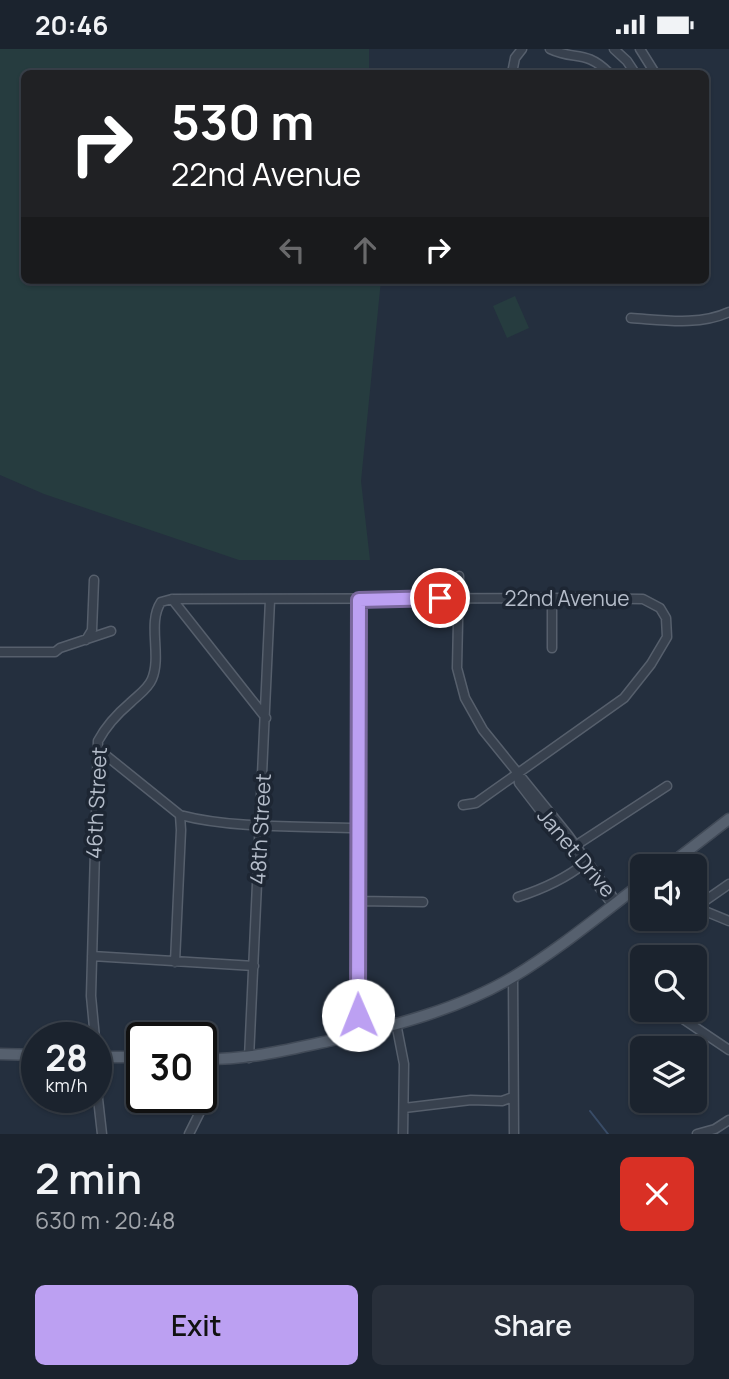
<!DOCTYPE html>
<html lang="en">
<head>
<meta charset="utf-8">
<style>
  :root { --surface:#1b232e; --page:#282f3a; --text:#f1f3f6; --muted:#a0a4aa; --line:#39404a; --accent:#bca0f2 }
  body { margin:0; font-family:Manrope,sans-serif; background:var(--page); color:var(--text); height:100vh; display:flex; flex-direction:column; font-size:26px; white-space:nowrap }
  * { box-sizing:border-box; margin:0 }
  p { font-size:23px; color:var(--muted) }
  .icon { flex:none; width:38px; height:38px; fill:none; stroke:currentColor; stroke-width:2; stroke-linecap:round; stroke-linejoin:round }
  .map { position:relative; height:1085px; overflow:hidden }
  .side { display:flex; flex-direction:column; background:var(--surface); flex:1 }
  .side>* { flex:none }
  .banner { position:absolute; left:21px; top:21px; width:688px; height:214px; border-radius:10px; box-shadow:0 2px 5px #0004,0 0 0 2px var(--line); background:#202124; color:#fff; overflow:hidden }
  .fabs { position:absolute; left:630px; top:805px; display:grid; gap:14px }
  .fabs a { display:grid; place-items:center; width:77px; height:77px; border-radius:10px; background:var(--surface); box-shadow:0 2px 5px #0004,0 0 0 2px var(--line); font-size:35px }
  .speed { position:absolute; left:21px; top:973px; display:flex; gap:14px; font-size:35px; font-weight:700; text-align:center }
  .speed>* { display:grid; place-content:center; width:91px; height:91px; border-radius:50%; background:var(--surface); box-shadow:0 2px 5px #0004,0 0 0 2px var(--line); line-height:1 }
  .speed small { font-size:18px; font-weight:400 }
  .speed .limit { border:4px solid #111; border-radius:10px; background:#fff; color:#111 }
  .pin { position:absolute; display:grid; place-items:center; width:60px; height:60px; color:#fff; margin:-30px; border:4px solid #fff; border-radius:50%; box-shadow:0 2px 7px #0007 }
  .me { position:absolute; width:77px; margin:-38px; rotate:359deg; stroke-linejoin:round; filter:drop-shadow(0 0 5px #0008) }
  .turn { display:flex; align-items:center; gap:24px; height:147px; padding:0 35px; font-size:32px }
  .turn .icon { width:91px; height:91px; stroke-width:2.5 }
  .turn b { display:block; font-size:49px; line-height:60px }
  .lanes { display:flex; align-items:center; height:66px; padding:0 35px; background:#0003; justify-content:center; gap:35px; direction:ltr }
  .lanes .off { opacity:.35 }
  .round { display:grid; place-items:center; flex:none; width:74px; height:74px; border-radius:10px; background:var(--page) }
  .summary { display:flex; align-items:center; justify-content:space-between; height:119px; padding:0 35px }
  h1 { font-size:42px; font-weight:600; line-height:52px }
  .action { display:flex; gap:14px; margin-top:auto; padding:14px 35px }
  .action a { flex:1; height:80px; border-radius:10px; background:var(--accent); color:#111; font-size:28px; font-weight:600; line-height:80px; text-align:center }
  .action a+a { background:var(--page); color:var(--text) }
  .status { display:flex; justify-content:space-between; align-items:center; height:49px; padding:0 35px; background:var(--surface); direction:ltr }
  .status svg { height:19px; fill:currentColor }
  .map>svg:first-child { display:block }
  .green { fill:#263c3f }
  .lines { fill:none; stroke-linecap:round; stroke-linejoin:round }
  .stream { stroke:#394c67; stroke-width:2 }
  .minor-casing { stroke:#565f6c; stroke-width:11 }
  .major-casing { stroke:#414a57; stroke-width:13 }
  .minor { stroke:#38414e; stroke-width:8 }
  .major { stroke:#56606e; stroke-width:10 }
  .route-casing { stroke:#7a689d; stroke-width:18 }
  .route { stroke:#bca0f2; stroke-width:12 }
  .labels { text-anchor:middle; stroke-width:7; stroke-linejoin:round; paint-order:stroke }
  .street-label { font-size:21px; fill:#b4bcc9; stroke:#1d2633 }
</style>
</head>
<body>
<div class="status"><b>20:46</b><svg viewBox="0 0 49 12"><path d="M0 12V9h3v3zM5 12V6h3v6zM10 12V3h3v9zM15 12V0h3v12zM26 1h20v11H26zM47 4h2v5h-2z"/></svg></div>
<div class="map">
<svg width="729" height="1085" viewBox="0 0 729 1085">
  <rect width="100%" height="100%" fill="#242f3e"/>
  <path class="green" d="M 0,0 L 369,0 L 369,24 L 24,24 L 24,231 L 381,231 L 361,432 L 370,511 L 239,511 L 44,445 L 0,426 Z
    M 515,247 L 529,279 L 507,289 L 493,257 Z"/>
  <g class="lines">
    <path class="stream" d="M 590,1062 L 608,1085"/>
    <g class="minor-casing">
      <path id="minor" d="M 550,0 C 575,12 585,0 609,24
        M 614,0 L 627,12 L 635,24
        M 640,0 L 655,24
        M 512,24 L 515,9 L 522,0
        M 631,269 C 663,271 699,277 729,263
        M 459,527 L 457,619 L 465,649 L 483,681 L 568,786 L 617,854
        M 172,550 L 266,669
        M 86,591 L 92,581 L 94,531
        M 552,599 L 552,550
        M 0,603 L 55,603 L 60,599 L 111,582
        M 98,700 L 180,766 C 233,780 302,777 358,779
        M 518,723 L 519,734 L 609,851 L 617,854
        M 572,799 L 667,737
        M 518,848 C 543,840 565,830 585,814
        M 358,852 L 423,853
        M 695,858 L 729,872
        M 696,858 L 729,835
        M 92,907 L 254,917
        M 175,913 L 181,781 L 180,766
        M 513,928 L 514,1085
        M 677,966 L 729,1001
        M 396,974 L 404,1015 L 403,1085
        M 359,985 L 359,551
        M 95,989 L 91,947 L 98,692 C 106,677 117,665 130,654 C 138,646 148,640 152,630 C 162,606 147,574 161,553 L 172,550 L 569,549 L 643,550 L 660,559 L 666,569 L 667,588 L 651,615 L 624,649 L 476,754 L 463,756
        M 249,1009 L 270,551
        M 96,1032 L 102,1085
        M 404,1059 L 471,1051 L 502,1052 L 513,1048
        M 189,1085 L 203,1057 L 204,1010
        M 697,1085 L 715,1080 L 729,1071"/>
    </g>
    <g class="major-casing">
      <path id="major" d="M 668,817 L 729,770
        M 0,1005 L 37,1006
        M 96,1008 L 142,1008
        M 201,1010 C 248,1011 288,1001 333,991 C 394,977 459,960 513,928 C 559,900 600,866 642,834"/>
    </g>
    <use href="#minor" class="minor"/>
    <use href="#major" class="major"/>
  </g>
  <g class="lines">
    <g class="route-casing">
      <path id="route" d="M 358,966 L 359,551 L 440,549"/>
    </g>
    <use href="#route" class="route"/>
  </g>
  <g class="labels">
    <g class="street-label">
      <text x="567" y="557">22nd Avenue</text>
      <text transform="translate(97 754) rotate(-87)" y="7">46th Street</text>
      <text transform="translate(261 780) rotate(-87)" y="7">48th Street</text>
      <text transform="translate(576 804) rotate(50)" y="7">Janet Drive</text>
    </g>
  </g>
</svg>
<div class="fabs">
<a><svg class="icon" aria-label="sound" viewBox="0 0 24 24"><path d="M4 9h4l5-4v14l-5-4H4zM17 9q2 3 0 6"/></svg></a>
<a><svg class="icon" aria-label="search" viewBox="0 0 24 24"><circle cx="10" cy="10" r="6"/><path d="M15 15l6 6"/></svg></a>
<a><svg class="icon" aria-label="layers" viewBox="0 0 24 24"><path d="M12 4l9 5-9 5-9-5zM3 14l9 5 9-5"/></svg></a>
</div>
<div class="speed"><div>28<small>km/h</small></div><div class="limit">30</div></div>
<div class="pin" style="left:440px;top:549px;background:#d93025"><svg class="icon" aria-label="arrive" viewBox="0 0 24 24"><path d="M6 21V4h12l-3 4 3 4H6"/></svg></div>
<svg class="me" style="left:358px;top:966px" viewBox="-20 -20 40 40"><circle r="19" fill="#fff"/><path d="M0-13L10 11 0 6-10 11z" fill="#bca0f2"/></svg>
<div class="banner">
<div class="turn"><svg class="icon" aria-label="right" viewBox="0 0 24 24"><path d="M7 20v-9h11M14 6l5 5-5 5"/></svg><div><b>530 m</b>22nd Avenue</div></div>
<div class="lanes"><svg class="icon off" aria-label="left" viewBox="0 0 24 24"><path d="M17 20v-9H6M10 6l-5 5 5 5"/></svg><svg class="icon off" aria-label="ahead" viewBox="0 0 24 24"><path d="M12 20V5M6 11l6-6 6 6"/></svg><svg class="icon" aria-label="right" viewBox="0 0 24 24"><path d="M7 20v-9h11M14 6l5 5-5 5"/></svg></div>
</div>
</div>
<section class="side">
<div class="summary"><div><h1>2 min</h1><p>630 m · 20:48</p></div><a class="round" style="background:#d93025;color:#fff"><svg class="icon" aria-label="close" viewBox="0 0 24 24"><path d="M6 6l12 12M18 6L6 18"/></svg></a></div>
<div class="action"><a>Exit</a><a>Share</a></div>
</section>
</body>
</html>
